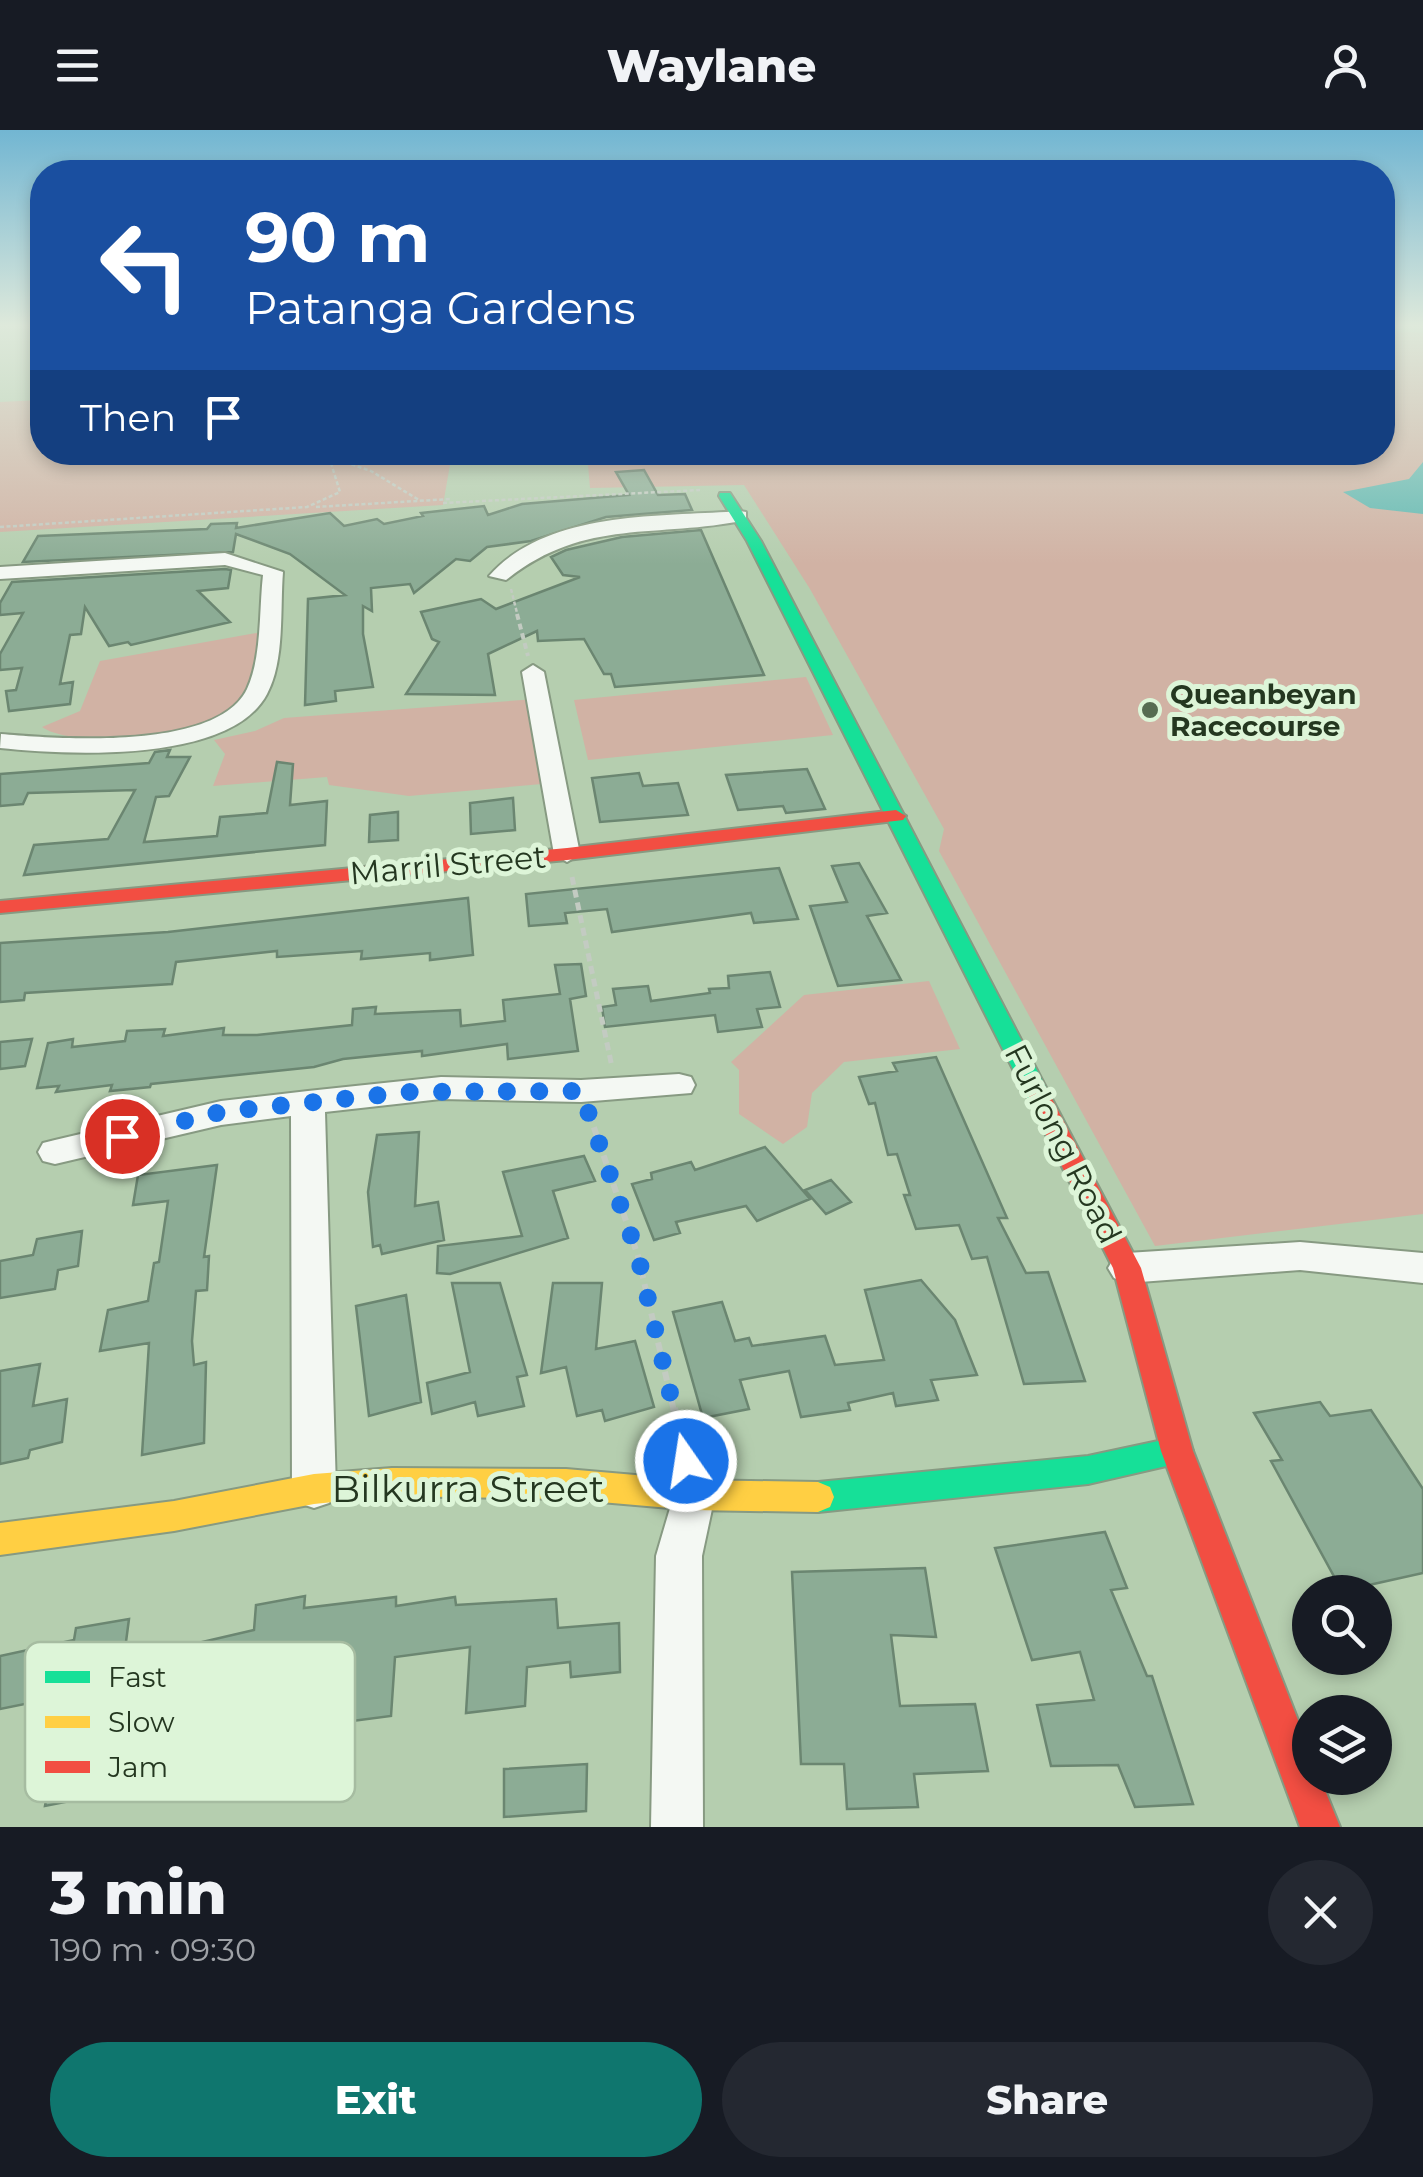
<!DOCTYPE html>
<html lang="en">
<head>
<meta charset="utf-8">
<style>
  :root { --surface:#171b24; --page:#242831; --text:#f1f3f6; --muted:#9ea1a6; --accent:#0f766e }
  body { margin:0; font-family:Montserrat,sans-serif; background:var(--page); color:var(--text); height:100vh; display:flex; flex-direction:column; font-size:38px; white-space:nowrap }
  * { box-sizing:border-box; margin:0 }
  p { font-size:32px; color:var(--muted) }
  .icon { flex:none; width:55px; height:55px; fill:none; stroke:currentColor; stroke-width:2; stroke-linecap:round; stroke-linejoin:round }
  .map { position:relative; height:1697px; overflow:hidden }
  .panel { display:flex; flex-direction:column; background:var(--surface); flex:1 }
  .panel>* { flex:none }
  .top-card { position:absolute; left:30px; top:30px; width:1365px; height:305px; border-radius:40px; box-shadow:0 5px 15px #0003; background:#1a4fa0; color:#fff; overflow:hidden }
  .buttons { position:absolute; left:1292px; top:1445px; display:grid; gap:20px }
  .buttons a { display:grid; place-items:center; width:100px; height:100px; border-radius:50%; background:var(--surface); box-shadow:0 5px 15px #0003; font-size:50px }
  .pin { position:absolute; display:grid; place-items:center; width:85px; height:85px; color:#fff; margin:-42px; border:5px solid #fff; border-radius:50%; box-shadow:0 2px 10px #0007 }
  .me { position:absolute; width:110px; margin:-55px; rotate:347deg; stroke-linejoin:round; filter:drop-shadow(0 0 8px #0008) }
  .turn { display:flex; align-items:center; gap:35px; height:210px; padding:0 50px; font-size:45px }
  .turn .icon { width:130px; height:130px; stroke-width:2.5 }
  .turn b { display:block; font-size:70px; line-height:85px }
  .then { display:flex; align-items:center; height:95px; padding:0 50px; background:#0003; gap:20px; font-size:38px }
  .round { display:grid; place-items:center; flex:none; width:105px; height:105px; border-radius:52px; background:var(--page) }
  .overview { display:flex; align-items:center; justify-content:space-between; height:170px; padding:0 50px }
  h1 { font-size:60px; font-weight:800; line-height:75px }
  .cta { display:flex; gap:20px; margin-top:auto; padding:20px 50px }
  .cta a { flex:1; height:115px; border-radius:60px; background:var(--accent); color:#fff; font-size:40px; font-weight:800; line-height:115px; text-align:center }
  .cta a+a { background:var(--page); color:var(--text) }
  header { display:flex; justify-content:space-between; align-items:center; height:130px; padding:0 50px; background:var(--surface); font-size:45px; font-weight:800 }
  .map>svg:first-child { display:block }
  .green { fill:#d1b2a4 }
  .water { fill:#62b8b2 }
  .building { fill:#8cac95; stroke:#6b8671; stroke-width:2.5 }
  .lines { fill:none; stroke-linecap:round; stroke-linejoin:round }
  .street-casing { stroke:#879a82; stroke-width:4 }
  .fast-casing { stroke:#879a82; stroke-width:4 }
  .slow-casing { stroke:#879a82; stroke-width:4 }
  .jam-casing { stroke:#879a82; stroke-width:4 }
  .path-far4 { stroke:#c3cbc2; stroke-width:2.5; stroke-dasharray:4 2.5; stroke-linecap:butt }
  .path-far3 { stroke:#c3cbc2; stroke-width:4; stroke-dasharray:6 4; stroke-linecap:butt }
  .path-far2 { stroke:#c3cbc2; stroke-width:5; stroke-dasharray:8 5; stroke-linecap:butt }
  .path-far1 { stroke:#c3cbc2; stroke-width:6; stroke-dasharray:9 6; stroke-linecap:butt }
  .path { stroke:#c3cbc2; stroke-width:8; stroke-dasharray:11 8; stroke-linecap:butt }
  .street { fill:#f4f8f3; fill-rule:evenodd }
  .fast { fill:#16e098; fill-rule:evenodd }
  .slow { fill:#ffcf43; fill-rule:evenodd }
  .jam { fill:#f24e42; fill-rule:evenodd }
  .route { stroke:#1a73e8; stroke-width:18; stroke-dasharray:0 32.4 }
  .poi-dot { fill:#576c52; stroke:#ddf5d8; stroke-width:4 }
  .labels { text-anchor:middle; stroke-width:10; stroke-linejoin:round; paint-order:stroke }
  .far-poi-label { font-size:28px; font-weight:bold; fill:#243720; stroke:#ddf5d8; text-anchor:start }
  .street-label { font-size:32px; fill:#243720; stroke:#ddf5d8 }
  .near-street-label { font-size:38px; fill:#243720; stroke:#ddf5d8 }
  .key { fill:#ddf5d8; stroke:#a6bca1; stroke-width:2.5 }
  .key-label { font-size:28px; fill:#243720 }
</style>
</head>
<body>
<header><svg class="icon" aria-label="menu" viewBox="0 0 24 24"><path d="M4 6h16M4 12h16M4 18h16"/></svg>Waylane<svg class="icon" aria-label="person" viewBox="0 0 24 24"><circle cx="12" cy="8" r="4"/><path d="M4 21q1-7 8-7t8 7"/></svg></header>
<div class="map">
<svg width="1423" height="1697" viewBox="0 0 1423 1697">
  <rect width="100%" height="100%" fill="#b5ceaf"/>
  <path class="green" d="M 1383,201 L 1423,203 L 1423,1084 L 1155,1116 L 939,721 L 944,699 L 810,459 L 744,355 L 590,358 L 587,323 L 1382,322 Z
    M 42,270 L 42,322 L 452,323 L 443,375 L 0,402 L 0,272 Z
    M 262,502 C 256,526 253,566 232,582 C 199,606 75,620 42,597 L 80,581 L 100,531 Z
    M 806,547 L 833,605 L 588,630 L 574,570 Z
    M 536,569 L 553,653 L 409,666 L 329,655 L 327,647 L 213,656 L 225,624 L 214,610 L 255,601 L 284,588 Z
    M 929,851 L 960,919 L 844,932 L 812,963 L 807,997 L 783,1014 L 739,984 L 739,940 L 731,932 L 804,865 Z"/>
  <path class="water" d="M 1423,332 L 1423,384 L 1370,378 L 1343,362 L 1409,349 Z"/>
  <path class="building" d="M 644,340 L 658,365 L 685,364 L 692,380 L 606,387 L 531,411 L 487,417 L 470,431 L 456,429 L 414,463 L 410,454 L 371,458 L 372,481 L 363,476 L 363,504 L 373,557 L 335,561 L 336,571 L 305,575 L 308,469 L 345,465 L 290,424 L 236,404 L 233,422 L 23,432 L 38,406 L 207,399 L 211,394 L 237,393 L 236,398 L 330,383 L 344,396 L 377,389 L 384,394 L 423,386 L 421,383 L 484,376 L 488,385 L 522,374 L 629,365 L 616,342 Z
    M 701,400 L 764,545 L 615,557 L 611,544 L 604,544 L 584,509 L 538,511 L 537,501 L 488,524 L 495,565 L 406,564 L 439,512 L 432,509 L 421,482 L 481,469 L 496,479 L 580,447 L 563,445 L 551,427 L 566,420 L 622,407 Z
    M 225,439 L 231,440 L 228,458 L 198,461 L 230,492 L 131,515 L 128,512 L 109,516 L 85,477 L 81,504 L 70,505 L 60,554 L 73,552 L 70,574 L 9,581 L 6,561 L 16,560 L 22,538 L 0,540 L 0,524 L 23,483 L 0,485 L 0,473 L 12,452 Z
    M 170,620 L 167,627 L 190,627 L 169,666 L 156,667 L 144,712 L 217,706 L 220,687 L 267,683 L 277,632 L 293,634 L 290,675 L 327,671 L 325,715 L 24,745 L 34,715 L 108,709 L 135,660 L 28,663 L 23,674 L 0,676 L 0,644 L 149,633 L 155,622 Z
    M 807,639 L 825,679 L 786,683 L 783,676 L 738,680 L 726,645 Z
    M 639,643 L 643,656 L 678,653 L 688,685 L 600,692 L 592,648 Z
    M 513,668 L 515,700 L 471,704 L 470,673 Z
    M 398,682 L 398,710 L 369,712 L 370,685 Z
    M 859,733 L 887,783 L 867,786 L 901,850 L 838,856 L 810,776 L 847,772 L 832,736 Z
    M 779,738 L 798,789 L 754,793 L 751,783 L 612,802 L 607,779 L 565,783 L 567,793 L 529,796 L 526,764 Z
    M 468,768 L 473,825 L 430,830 L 430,823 L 361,829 L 362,821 L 277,827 L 277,821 L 176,832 L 172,854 L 25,863 L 24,870 L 0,872 L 0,813 L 168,802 Z
    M 581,834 L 586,866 L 570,869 L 578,921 L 508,929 L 507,914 L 422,926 L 422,921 L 343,929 L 314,937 L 151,954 L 150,957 L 110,961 L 112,955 L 56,962 L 59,956 L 37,958 L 48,913 L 73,909 L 72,917 L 125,911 L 127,901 L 165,899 L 163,906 L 224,898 L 223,905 L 257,905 L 352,895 L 353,879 L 376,877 L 375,884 L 460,880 L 461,896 L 505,891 L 503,870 L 560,864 L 555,835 Z
    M 770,842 L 780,877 L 757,879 L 762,897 L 718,902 L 715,885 L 605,897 L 602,877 L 616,875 L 613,859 L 648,856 L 651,871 L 710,863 L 709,859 L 729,858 L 728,846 Z
    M 32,909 L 25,936 L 0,939 L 0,912 Z
    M 936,927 L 1007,1088 L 998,1088 L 1026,1143 L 1048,1142 L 1085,1251 L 1024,1254 L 987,1127 L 972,1129 L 959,1095 L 916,1099 L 904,1065 L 910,1065 L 897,1024 L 888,1025 L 875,973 L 869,974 L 859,947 L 897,941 L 893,933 Z
    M 419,1002 L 415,1076 L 438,1072 L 444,1110 L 382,1124 L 380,1115 L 373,1117 L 368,1062 L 377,1005 Z
    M 765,1017 L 810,1069 L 757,1091 L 746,1076 L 676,1092 L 680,1103 L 654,1110 L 632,1054 L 652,1049 L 651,1043 L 691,1032 L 695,1040 Z
    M 584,1026 L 595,1051 L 553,1061 L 568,1108 L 450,1144 L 437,1143 L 438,1116 L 522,1106 L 503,1042 Z
    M 217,1035 L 204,1127 L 209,1126 L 207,1160 L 196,1161 L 192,1211 L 194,1235 L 206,1232 L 204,1313 L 142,1325 L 149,1213 L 100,1221 L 108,1180 L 148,1171 L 154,1133 L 159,1132 L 168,1071 L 133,1075 L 138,1045 Z
    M 831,1050 L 851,1072 L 826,1084 L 805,1060 Z
    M 82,1101 L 78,1136 L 58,1140 L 55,1159 L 0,1168 L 0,1131 L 33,1125 L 37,1109 Z
    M 921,1150 L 955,1190 L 977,1245 L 931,1250 L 938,1270 L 896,1276 L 893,1263 L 848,1273 L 850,1280 L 801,1287 L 789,1241 L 740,1250 L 749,1279 L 703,1288 L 673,1182 L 722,1172 L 735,1211 L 749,1208 L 752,1216 L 825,1206 L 835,1235 L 884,1230 L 865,1160 Z
    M 452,1153 L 500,1153 L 527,1245 L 517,1247 L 524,1276 L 478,1286 L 475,1272 L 432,1284 L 427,1253 L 470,1242 Z
    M 553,1153 L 602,1153 L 596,1219 L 635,1211 L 654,1277 L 605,1291 L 602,1280 L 577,1286 L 566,1237 L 541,1243 Z
    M 406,1165 L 421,1272 L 369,1286 L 356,1176 Z
    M 40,1234 L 33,1276 L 67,1269 L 62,1312 L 30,1320 L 28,1328 L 0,1334 L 0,1241 Z
    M 1320,1272 L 1330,1286 L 1371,1280 L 1423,1359 L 1423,1443 L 1342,1461 L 1271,1331 L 1282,1330 L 1254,1283 Z
    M 1105,1402 L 1127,1458 L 1111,1460 L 1147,1546 L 1152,1546 L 1193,1674 L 1135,1677 L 1118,1635 L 1051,1636 L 1037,1575 L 1094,1570 L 1080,1522 L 1032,1530 L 995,1418 Z
    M 925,1438 L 936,1507 L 891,1505 L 900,1576 L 975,1574 L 988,1641 L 914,1644 L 918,1677 L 847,1679 L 844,1634 L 801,1634 L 792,1442 Z
    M 305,1466 L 304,1478 L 396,1467 L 396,1476 L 455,1467 L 456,1475 L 556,1469 L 558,1498 L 619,1493 L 620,1542 L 571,1547 L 570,1532 L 527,1537 L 525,1576 L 466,1583 L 470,1517 L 395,1527 L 391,1586 L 329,1594 L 331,1566 L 246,1583 L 244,1593 L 189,1604 L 192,1579 L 126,1590 L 116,1662 L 45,1676 L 64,1566 L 0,1579 L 0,1526 L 74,1510 L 76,1498 L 129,1489 L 124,1527 L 198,1513 L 254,1500 L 256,1475 Z
    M 587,1634 L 586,1681 L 504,1687 L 504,1639 Z"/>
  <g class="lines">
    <g class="street-casing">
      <path id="street" d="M 740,381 L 746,382 L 746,390 C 656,409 585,387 506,450 L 489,446 C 547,380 661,387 740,381 Z
        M 225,423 L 283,442 C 280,479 285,531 267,564 C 230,634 67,625 0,618 L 1,604 C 59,609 217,621 247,559 C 262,527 259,480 263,445 L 225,435 L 0,449 L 0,437 Z
        M 533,535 L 544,542 L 580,724 L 567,732 L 554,724 L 522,542 Z
        M 679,944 L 691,947 L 695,955 L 691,963 L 581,972 L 441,969 L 325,982 L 336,1359 L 329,1373 L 314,1378 L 299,1373 L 292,1359 L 291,986 L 221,995 L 55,1034 L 43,1031 L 38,1022 L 43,1013 L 55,1010 L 221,971 L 308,961 L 441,947 L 581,950 Z
        M 1300,1112 L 1423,1123 L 1423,1153 L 1300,1140 L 1127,1153 L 1114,1148 L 1108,1138 L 1114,1128 L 1127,1123 Z
        M 693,1345 L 708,1351 L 715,1365 L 702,1426 L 703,1697 L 651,1697 L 656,1426 L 678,1351 Z"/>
    </g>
    <g class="fast-casing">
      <path id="fast" d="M 720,363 L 730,363 L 761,411 L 1052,969 L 1049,975 L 1031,975 L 1028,969 L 747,411 L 719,366 Z
        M 1177,1307 L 1188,1311 L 1193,1321 L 1188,1331 L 1088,1354 L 818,1382 L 806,1377 L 802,1367 L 806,1357 L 818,1352 L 1088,1326 Z"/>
    </g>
    <g class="slow-casing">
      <path id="slow" d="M 392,1338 L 566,1339 L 693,1350 L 818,1352 L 830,1357 L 834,1367 L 830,1377 L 818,1382 L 693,1380 L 566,1369 L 392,1366 L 314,1374 L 174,1401 L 0,1425 L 0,1393 L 174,1371 L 314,1344 Z"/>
    </g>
    <g class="jam-casing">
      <path id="jam" d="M 896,680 L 906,686 L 903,690 L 567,730 L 0,783 L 0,771 L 567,718 Z
        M 1040,961 L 1049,963 L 1052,969 L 1141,1138 L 1193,1321 L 1310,1621 L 1310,1648 L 1320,1648 L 1340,1697 L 1300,1697 L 1161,1321 L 1113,1138 L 1028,969 L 1031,963 Z"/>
    </g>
    <path class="path-far4" d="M 333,328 L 371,341 L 419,370
      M 443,373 L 700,360
      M 316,377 L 450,369
      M 0,397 L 307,377 L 340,362 L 330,330 L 342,322
      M 511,459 L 518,487"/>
    <path class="path-far3" d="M 517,484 L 528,526"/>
    <path class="path-far2" d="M 572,747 L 612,937"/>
    <path class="path-far1" d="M 589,983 L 638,1126 L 674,1281"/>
    <path class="path" d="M 674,1278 L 684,1323"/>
    <use href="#street" class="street"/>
    <use href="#fast" class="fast"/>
    <use href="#slow" class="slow"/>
    <use href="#jam" class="jam"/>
  </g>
  <linearGradient id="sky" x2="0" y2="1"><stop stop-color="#72b6d2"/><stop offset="0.45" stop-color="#dee9db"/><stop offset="1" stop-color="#dee9db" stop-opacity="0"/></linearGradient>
  <rect width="1423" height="434" fill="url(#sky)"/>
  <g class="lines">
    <path class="route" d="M 122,1006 L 221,982 L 408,962 L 581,961 L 638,1126 L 686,1331"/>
  </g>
  <circle class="poi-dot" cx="1150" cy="580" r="10"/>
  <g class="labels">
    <g class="far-poi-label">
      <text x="1170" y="574">Queanbeyan<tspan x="1170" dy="32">Racecourse</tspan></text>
    </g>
    <g class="street-label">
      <text transform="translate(448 735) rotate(-5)" y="11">Marril Street</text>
      <text transform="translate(1063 1014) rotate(63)" y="11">Furlong Road</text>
    </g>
    <g class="near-street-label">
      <text x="468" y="1372">Bilkurra Street</text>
    </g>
  </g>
  <rect x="25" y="1512" width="330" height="160" rx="15" class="key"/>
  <rect x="45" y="1541" width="45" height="12" fill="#16e098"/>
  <rect x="45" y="1586" width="45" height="12" fill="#ffcf43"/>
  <rect x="45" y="1631" width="45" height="12" fill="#f24e42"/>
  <g class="key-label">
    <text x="108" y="1557">Fast</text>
    <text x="108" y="1602">Slow</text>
    <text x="108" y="1647">Jam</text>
  </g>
</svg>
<div class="buttons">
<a><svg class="icon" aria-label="search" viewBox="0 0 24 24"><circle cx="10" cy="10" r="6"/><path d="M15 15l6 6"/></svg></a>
<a><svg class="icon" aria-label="layers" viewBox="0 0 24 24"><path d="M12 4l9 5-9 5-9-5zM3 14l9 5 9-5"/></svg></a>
</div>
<div class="pin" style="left:122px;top:1006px;background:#d93025"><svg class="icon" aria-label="arrive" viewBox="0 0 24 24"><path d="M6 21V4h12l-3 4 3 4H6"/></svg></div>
<svg class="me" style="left:686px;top:1331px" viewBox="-20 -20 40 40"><circle r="17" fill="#1a73e8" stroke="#fff" stroke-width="3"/><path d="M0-11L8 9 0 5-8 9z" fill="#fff"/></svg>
<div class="top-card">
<div class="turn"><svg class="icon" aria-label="left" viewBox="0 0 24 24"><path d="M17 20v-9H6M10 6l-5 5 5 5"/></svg><div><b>90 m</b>Patanga Gardens</div></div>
<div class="then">Then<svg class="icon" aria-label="arrive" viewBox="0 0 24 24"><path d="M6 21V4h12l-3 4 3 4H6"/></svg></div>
</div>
</div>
<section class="panel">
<div class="overview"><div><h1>3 min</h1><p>190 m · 09:30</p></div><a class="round"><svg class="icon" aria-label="close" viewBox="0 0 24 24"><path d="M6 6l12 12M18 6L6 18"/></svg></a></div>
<div class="cta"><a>Exit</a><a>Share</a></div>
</section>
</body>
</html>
